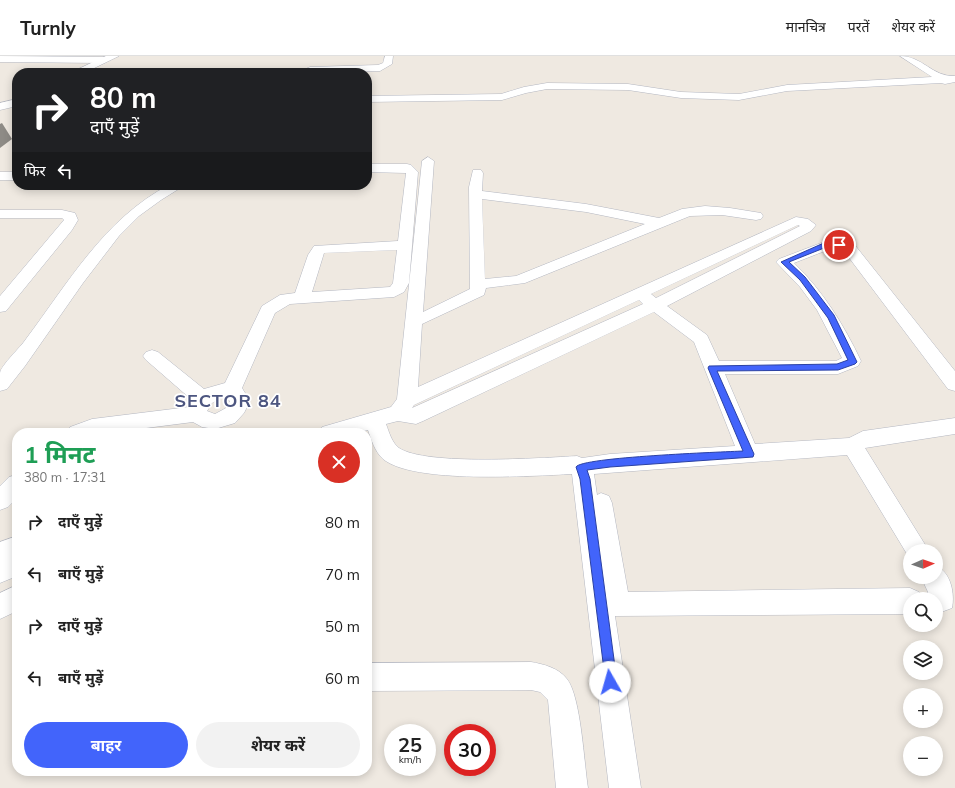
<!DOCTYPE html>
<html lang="hi">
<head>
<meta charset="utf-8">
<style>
  :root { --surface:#fff; --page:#f2f2f2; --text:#222; --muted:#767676; --line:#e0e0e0; --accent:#4264fb }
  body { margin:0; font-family:Mulish,"Noto Sans Devanagari",sans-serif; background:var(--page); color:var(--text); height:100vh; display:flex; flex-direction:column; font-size:15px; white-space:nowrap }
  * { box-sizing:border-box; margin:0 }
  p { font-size:13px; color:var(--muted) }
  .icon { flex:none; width:22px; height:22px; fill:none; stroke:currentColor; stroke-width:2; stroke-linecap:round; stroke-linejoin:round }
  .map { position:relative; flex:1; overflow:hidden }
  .drawer { position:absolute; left:12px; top:372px; width:360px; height:348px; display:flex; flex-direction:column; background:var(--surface); border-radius:16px; box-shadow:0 2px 10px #0003 }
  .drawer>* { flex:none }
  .hud { position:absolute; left:12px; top:12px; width:360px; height:122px; border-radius:16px; box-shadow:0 2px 10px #0003; background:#202124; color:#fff; overflow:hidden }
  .needle { width:26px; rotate:88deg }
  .tools { position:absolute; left:903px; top:488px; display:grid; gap:8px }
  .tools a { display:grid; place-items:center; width:40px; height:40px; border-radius:50%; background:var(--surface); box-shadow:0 2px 10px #0003; font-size:20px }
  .speed { position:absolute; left:384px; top:668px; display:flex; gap:8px; font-size:20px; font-weight:700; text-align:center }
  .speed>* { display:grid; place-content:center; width:52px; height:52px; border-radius:50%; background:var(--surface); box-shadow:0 2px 10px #0003; line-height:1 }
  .speed small { font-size:10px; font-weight:400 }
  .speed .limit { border:6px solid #d22; background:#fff; color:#111 }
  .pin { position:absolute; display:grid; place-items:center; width:34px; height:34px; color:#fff; margin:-17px; border:2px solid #fff; border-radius:50%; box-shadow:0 1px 4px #0007 }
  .me { position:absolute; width:44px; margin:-22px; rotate:353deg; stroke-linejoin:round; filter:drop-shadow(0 0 3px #0008) }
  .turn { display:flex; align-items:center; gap:14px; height:84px; padding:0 12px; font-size:18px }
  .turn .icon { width:52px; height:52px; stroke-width:2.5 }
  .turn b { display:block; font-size:28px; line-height:34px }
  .then { display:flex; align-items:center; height:38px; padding:0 12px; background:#0003; gap:8px; font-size:15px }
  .round { display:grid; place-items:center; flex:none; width:42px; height:42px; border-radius:21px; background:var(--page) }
  .headline { display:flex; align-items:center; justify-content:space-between; height:68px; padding:0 12px }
  h1 { font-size:24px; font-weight:700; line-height:30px; color:#1e9e55 }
  .cta { display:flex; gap:8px; margin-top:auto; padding:8px 12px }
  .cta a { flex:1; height:46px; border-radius:24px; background:var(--accent); color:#fff; font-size:16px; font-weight:700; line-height:46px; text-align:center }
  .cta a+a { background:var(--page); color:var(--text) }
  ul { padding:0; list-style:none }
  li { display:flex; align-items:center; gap:12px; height:52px; padding:0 12px }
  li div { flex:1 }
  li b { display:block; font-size:15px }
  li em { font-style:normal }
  header { display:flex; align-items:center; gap:24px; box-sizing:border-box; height:56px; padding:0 20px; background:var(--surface); border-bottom:1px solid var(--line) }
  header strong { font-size:19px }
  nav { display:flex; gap:22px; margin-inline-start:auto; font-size:14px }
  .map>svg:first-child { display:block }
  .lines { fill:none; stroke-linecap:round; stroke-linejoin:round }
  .minor-casing { stroke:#b4b7c1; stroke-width:1 }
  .tertiary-casing { stroke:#b4b7c1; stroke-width:1 }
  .minor { fill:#fff; fill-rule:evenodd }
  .tertiary { fill:#fff; fill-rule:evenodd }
  .shaded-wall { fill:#8e8b86 }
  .route { fill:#4264fb; stroke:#2b41a3 }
  .labels { text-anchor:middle; stroke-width:3.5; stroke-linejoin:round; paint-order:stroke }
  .district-label { font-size:18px; font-weight:bold; letter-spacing:1px; fill:#4d5680; stroke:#fff }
</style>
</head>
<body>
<header>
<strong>Turnly</strong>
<nav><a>मानचित्र</a><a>परतें</a><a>शेयर करें</a></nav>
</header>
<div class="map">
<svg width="955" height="732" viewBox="0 0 955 732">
  <rect width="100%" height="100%" fill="#efe9e1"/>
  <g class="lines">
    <g class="minor-casing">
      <path id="minor" d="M 0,0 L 104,1 L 108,4 L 104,7 L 0,6 Z
        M 385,0 L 393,0 L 392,8 L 380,15 L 297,17 L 310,11 L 378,9 L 383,7 Z
        M 900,0 C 923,0 932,21 955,20 L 955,26 L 945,28 L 941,27 L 787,35 L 739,44 L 681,42 L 628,34 L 547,33 L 526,37 L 502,44 L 367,46 L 367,40 L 501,38 L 524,31 L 547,27 L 628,28 L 681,36 L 739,38 L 787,29 L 932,21 Z
        M 428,101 L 434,105 L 423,256 L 470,233 L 469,131 L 473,114 L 481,114 L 483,117 L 482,135 L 586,148 L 659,162 L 682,153 L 705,150 L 730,152 L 761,157 L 763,160 L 761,163 L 756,164 L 722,159 L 690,160 L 525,227 L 486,232 L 484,239 L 422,268 L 418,331 L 796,161 L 808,163 L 816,169 L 811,175 L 667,250 L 707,279 L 719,305 L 836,305 L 842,302 L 817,254 L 800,231 L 776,206 L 779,203 L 829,184 L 854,188 L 955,315 L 955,335 L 948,333 L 844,195 L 830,193 L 794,207 C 823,235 844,269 861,305 L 858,310 L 838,318 L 725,318 L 755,388 L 849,382 L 863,375 L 955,362 L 955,378 L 865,392 L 929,495 L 910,495 L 910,503 L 847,399 L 594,418 L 597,439 L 601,437 L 609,440 L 612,447 L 628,536 L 910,532 L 919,536 L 922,543 L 910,543 L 910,558 L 615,560 L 641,732 L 609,732 L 572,418 C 532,420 413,428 383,403 C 375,396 371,383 368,374 L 356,377 L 319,377 L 322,371 L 391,351 L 397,343 L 422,105 ZM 482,143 L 586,156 L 645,168 L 516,220 L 485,223 ZM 798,169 L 800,170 L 656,242 L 651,238 ZM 639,244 L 643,248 L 412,352 L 414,349 ZM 654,256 L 694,286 L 735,390 L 610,398 L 582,402 L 577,400 C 542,402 426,410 399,392 C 392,387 389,376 386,368 L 398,365 L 416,368 L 423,365 Z
        M 367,108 L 407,108 L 411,109 L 418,116 L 409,227 L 404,236 L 394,241 L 290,248 L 275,257 L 242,332 L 250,345 L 244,357 L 235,367 L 215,373 L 202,371 L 193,366 L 107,377 L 67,377 L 70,371 L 92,363 L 189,351 L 192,344 L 146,304 L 143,300 L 146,296 L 152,294 L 158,296 L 204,333 L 225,327 L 262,250 L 280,239 L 295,237 L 308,199 L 314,190 L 398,185 L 406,117 L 367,116 ZM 397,194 L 393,227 L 390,231 L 312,236 L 324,197 ZM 223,341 L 230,345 L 226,352 L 215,358 L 207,355 L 212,347 Z
        M 0,116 L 17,116 L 17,124 L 0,124 Z
        M 169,129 L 185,129 L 161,144 L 139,160 L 119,180 L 83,227 L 25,310 L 7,333 L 0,335 C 0,329 0,322 0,317 C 1,309 21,291 26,283 C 68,227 105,162 169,129 Z
        M 0,154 L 62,154 L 75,157 L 78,164 L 72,174 L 6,255 L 0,256 L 0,240 L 64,164 L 62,162 L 0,162 Z
        M 17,419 L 17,442 L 8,451 L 0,454 L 0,430 L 9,421 Z
        M 17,480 L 17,520 L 0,527 L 0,486 Z
        M 936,510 C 951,516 955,538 952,552 L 936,558 L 936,543 L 924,543 L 928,536 L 921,521 L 936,521 Z
        M 17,529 L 17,555 L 0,563 L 0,537 Z
        M 531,606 C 543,608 559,612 567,623 C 581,641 584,707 588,732 L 556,732 L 548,644 L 540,636 L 531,634 L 367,635 L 367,607 Z"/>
    </g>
    <g class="tertiary-casing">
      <path id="tertiary" d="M 106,0 L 119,0 L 84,17 L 70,17 Z
        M 17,43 L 17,50 L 0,54 L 0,47 Z"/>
    </g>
    <use href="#minor" class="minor"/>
    <use href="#tertiary" class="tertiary"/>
  </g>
  <path class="shaded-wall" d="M 2,67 L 12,83 L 0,92 L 0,68 Z"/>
  <path class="route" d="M 826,186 L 842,189 L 839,191 L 829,190 L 789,206 L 805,221 L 834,259 L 857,306 L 855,308 L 838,314 L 717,315 L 754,398 L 753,401 L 610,411 L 587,414 L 590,423 L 617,626 L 615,630 L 610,632 L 606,630 L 580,423 L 576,411 C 581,401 723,396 743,395 L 708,312 L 709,310 L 837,308 L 848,304 L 828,262 L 800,224 L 781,206 Z"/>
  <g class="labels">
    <g class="district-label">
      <text x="228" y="351">SECTOR 84</text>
    </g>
  </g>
</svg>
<div class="tools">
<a><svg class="needle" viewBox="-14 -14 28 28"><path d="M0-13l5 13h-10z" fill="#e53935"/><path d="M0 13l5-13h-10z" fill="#767676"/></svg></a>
<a><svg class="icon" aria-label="search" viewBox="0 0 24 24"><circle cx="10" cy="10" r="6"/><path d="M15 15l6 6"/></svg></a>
<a><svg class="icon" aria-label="layers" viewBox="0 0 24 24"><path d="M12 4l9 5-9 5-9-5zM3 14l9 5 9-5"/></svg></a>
<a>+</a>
<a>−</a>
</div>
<div class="speed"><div>25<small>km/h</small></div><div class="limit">30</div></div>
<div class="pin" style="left:839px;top:189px;background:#d93025"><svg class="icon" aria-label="arrive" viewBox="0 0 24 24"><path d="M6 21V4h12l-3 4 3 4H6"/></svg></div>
<svg class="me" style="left:610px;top:626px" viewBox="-20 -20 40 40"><circle r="19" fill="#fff"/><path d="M0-13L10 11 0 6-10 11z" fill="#4264fb"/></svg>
<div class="hud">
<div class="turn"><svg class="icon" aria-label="right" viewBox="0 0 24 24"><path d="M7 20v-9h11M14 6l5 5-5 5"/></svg><div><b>80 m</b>दाएँ मुड़ें</div></div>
<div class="then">फिर<svg class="icon" aria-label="left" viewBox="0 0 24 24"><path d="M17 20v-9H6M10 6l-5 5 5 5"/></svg></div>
</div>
<section class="drawer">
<div class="headline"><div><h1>1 मिनट</h1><p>380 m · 17:31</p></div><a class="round" style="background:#d93025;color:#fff"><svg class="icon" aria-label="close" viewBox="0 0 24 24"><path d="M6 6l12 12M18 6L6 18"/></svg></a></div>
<ul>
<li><svg class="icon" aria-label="right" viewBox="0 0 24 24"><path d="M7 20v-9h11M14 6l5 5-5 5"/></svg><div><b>दाएँ मुड़ें</b></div><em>80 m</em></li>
<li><svg class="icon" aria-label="left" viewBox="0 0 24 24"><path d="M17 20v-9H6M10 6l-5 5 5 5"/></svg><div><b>बाएँ मुड़ें</b></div><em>70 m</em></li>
<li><svg class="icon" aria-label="right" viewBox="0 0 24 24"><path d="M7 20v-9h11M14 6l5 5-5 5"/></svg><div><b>दाएँ मुड़ें</b></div><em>50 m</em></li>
<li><svg class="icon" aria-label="left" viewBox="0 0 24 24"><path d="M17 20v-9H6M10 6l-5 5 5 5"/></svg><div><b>बाएँ मुड़ें</b></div><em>60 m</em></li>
</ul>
<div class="cta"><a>बाहर</a><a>शेयर करें</a></div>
</section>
</div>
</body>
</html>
